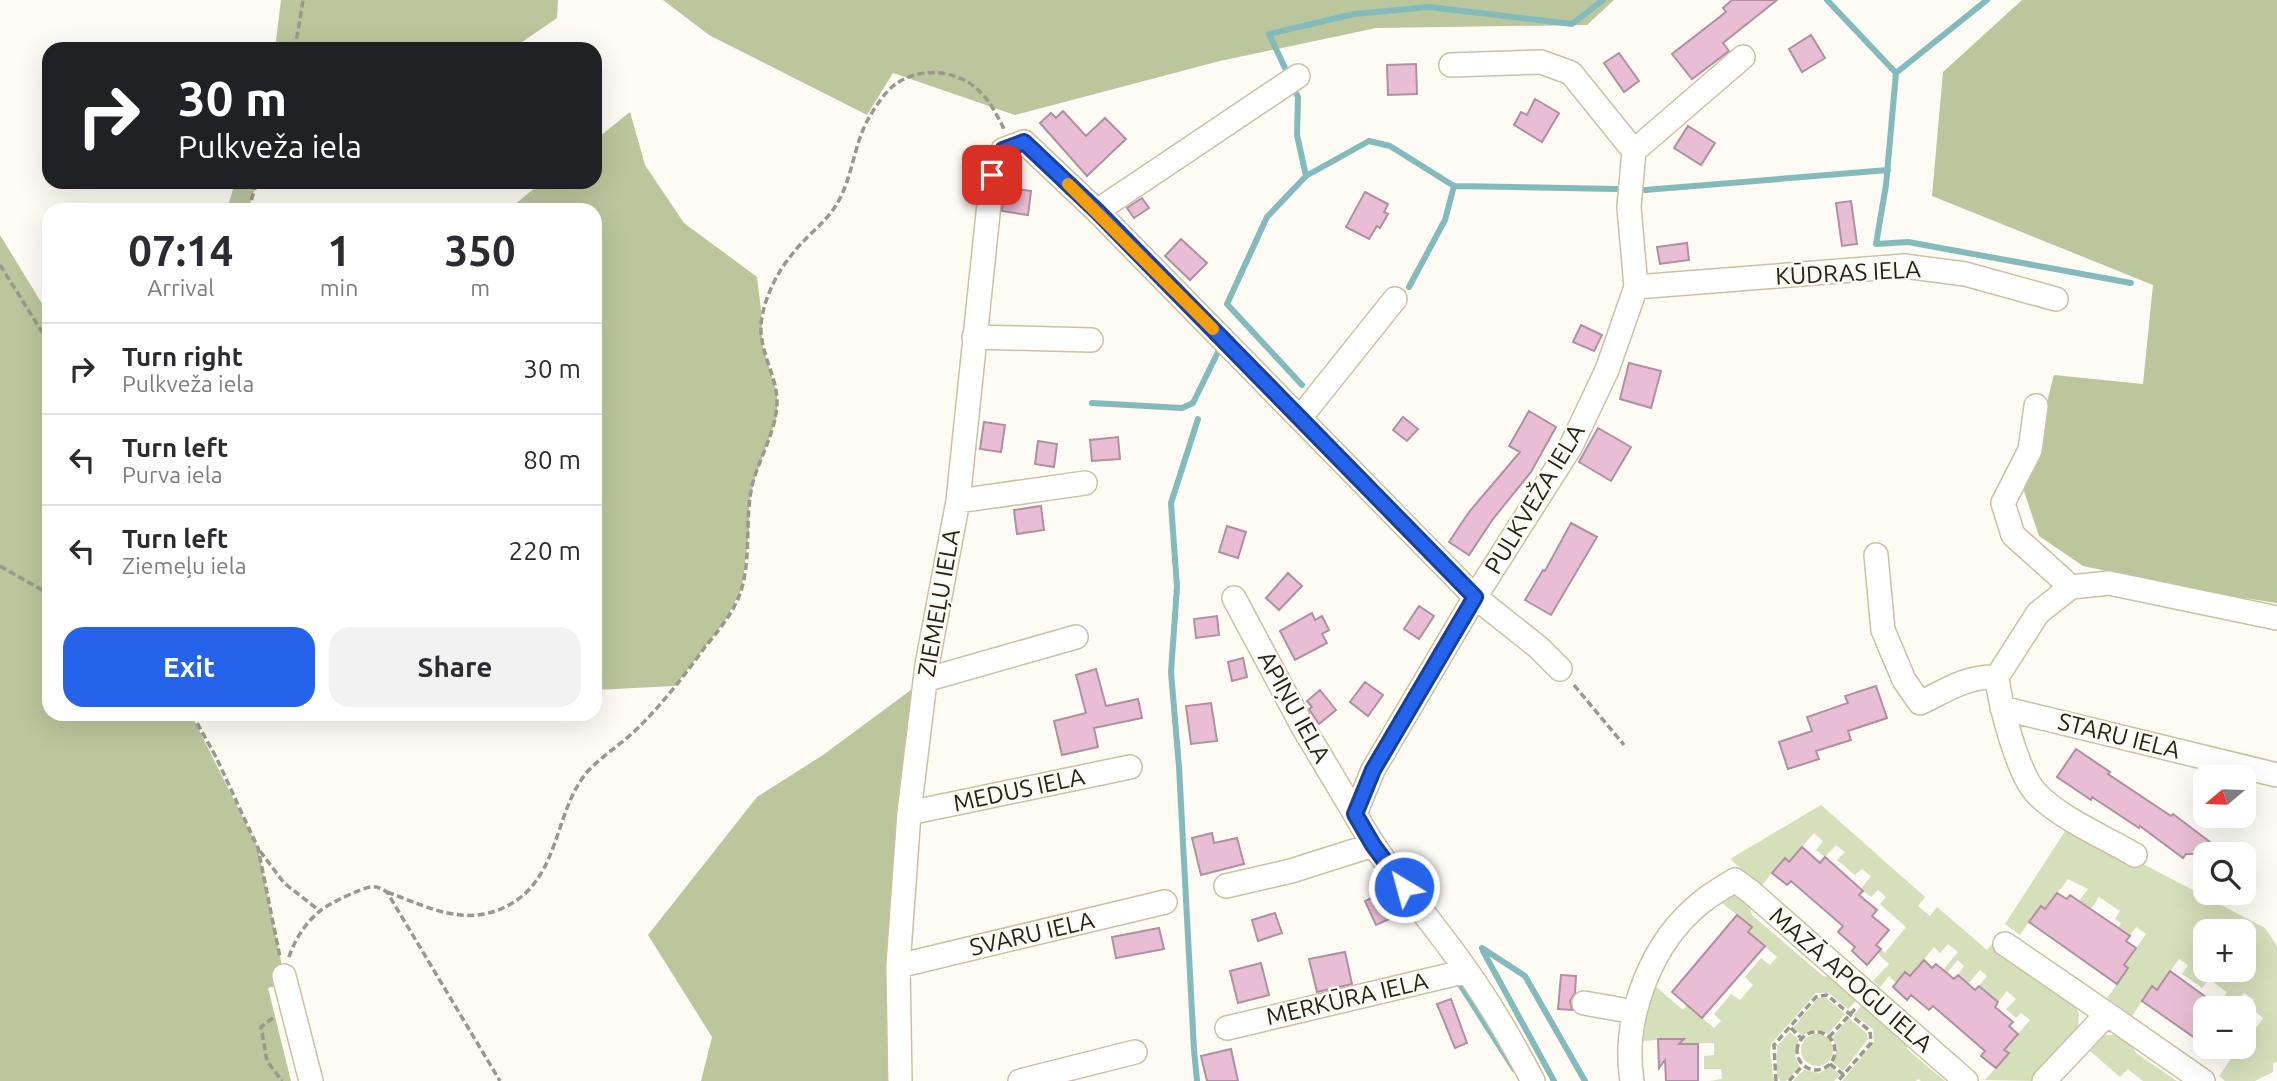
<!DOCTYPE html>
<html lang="en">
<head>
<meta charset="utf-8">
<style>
  :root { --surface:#fff; --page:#f2f2f3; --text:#2b2b33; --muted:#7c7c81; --line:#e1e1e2; --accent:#2563eb }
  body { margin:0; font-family:Ubuntu,sans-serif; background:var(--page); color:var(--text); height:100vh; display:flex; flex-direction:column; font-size:26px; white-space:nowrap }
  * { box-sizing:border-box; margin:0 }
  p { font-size:23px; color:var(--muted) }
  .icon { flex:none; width:38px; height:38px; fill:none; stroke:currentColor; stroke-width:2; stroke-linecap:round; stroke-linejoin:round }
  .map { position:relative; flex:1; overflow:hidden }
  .details { position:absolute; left:42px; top:203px; width:560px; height:518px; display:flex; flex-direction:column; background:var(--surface); border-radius:21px; box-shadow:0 7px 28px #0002 }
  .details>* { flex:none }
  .guide { position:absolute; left:42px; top:42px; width:560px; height:147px; border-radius:21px; box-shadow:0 7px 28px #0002; background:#202124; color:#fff; overflow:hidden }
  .needle { width:46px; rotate:251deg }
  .fabs { position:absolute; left:2193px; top:765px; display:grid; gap:14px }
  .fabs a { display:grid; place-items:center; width:63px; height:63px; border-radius:14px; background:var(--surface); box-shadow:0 7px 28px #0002; font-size:35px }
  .pin { position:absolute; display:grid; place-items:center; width:60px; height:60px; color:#fff; margin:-30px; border-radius:14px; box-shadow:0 4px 10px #0006 }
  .me { position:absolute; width:77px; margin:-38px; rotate:323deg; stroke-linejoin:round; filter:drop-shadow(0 0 5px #0008) }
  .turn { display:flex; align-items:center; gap:24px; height:147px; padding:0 21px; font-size:32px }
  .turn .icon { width:91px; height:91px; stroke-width:2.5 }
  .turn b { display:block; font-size:49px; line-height:60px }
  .eta { display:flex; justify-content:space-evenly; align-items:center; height:119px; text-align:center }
  .eta b { font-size:42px; font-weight:600; line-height:49px }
  .cta { display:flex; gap:14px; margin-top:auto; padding:14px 21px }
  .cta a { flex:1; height:80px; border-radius:21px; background:var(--accent); color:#fff; font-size:28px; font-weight:600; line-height:80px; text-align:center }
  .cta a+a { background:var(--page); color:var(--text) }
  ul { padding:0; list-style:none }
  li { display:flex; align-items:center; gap:21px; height:91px; padding:0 21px; border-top:2px solid var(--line) }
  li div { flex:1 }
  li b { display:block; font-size:26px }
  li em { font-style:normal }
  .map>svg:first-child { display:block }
  .green { fill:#d5dfba; fill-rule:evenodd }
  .forest { fill:#bbc69c }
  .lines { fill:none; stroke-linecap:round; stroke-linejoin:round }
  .stream { stroke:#83bbbc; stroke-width:6 }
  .building { fill:#e9bed4; stroke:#b090a0; stroke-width:2 }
  .minor-casing { stroke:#ccc0a0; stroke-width:26 }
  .path { stroke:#9a978d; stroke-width:3.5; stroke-dasharray:7 3.5; stroke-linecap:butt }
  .minor { stroke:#fff; stroke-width:23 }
  .route-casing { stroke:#184099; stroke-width:18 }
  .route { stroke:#2563eb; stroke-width:12 }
  .slow { stroke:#f59e0b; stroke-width:12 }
  .labels { text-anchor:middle; stroke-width:5; stroke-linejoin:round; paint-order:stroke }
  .street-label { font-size:24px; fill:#262216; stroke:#fdfbf4 }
</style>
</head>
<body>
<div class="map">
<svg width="2277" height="1081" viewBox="0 0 2277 1081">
  <rect width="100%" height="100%" fill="#fdfbf4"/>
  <path class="green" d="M 1821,805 L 1925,897 L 1918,906 L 1930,916 L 1937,907 L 1987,950 L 1992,944 L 2001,957 L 2044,986 L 2059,991 L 2076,1006 L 2079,1014 L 2078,1027 L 2075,1033 L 2036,1081 L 1985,1080 L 2008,1054 L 2004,1050 L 2030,1020 L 2021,1013 L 2016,1018 L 2006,1009 L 2016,999 L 2007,991 L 1998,1002 L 1979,986 L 1987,976 L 1980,970 L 1968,984 L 1958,975 L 1964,966 L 1958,960 L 1947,973 L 1943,970 L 1958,952 L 1948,944 L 1940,953 L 1934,947 L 1910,976 L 1905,972 L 1896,983 L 1889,976 L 1880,987 L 1873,981 L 1889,964 L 1877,953 L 1881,949 L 1885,953 L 1906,927 L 1880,904 L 1886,897 L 1878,890 L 1871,897 L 1861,889 L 1871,876 L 1862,869 L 1855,875 L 1837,860 L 1845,852 L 1836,845 L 1825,857 L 1816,850 L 1823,841 L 1814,833 L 1789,862 L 1784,859 L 1761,886 L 1730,859 Z
    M 2069,825 L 2265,928 L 2277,946 L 2277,1062 L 2273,1063 L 2273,1072 L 2255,1081 L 2225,1081 L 2219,1076 L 2239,1047 L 2244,1046 L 2244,1034 L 2252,1023 L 2257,1027 L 2263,1018 L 2249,1007 L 2254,1000 L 2244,993 L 2233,1008 L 2221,1001 L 2227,992 L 2209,979 L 2202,988 L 2182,974 L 2188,965 L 2179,959 L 2157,990 L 2152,987 L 2132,1016 L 2107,998 L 2128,969 L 2124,965 L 2146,934 L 2136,927 L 2130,936 L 2118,928 L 2121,923 L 2115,919 L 2120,911 L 2099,897 L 2091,909 L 2079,901 L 2088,889 L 2068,879 L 2045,909 L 2040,906 L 2020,935 L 2005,924 ZM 2205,931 L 2244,931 L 2244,970 L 2205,970 Z
    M 1733,893 L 1749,903 L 1752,915 L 1823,976 L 1835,978 L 1858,999 L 1848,1009 L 1829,993 L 1816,993 L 1771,1044 L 1770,1052 L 1774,1081 L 1710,1081 L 1722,1079 L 1721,1069 L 1704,1069 L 1704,1056 L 1714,1055 L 1714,1043 L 1676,1044 L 1676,1039 L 1642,1041 L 1644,1025 L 1655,986 L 1683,1010 L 1687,1005 L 1714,1028 L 1721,1021 L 1714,1014 L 1731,994 L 1740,1000 L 1753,985 L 1745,977 L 1761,958 L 1770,965 L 1777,957 L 1748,932 L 1752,927 L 1722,903 Z
    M 1818,998 L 1826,998 L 1845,1014 L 1828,1034 L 1816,1030 L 1802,1035 L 1793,1028 Z
    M 1863,1003 L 1904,1038 L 1908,1050 L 1945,1081 L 1921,1081 L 1918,1079 L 1916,1081 L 1842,1081 L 1874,1042 L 1873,1029 L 1854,1015 Z
    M 1849,1018 L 1867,1034 L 1868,1039 L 1843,1071 L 1833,1063 L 1837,1048 L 1832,1038 Z
    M 1790,1032 L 1799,1040 C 1794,1050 1793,1056 1800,1066 L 1786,1081 L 1780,1081 L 1777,1074 L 1777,1046 Z
    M1801 1050a16 16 0 1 1 32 0a16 16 0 1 1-32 0Z
    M 2104,1035 L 2114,1035 L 2128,1039 L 2136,1053 L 2177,1081 L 2143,1081 L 2128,1069 L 2120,1077 L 2090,1051 Z
    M 1831,1067 L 1840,1075 L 1834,1081 L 1793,1081 L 1804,1070 L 1819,1073 Z"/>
  <path class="forest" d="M 281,0 L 558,0 L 557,18 L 512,49 L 275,49 Z
    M 663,0 L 1614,0 L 1587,25 L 1376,28 L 1220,61 L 1015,115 L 893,73 L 867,115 L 709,35 Z
    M 2022,0 L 2277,0 L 2277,603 L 2218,594 L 2083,566 L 2039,536 L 2024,491 L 2054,375 L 2143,384 L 2153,285 L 1932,196 L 1943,72 Z
    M 630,112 L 645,165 L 684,223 L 757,277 L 762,318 L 762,344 L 777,393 L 777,416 L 754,481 L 749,505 L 749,531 L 742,588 L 725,621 L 675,686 L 595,690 L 595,210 L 508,210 L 542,182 L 595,182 L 595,140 Z
    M 235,182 L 257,182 L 248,210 L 227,210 Z
    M 0,235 L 49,315 L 49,714 L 191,714 L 258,848 L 284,976 L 290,982 L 268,988 L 291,1081 L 0,1081 Z
    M 919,684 L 887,955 L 889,1081 L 701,1081 L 712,1037 L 648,935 L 757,797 L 823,755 Z"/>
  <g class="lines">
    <path class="stream" d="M 1827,0 L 1896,73 L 1886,185 L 1876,244 L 1908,242 L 2131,283
      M 1285,68 L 1269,34 L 1354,14 L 1429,7 L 1572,24 L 1603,0
      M 1896,73 L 1987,0
      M 1293,87 L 1298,97 L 1297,135 L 1306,176
      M 1645,190 L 1888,170
      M 1409,287 L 1445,220 L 1454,186
      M 1302,385 L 1227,304 L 1267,217 L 1306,176 L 1369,141 L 1390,146 L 1454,186 L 1618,189
      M 1092,403 L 1182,408 L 1193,403 L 1220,348
      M 1482,948 L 1525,976 L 1585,1081
      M 1483,951 L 1554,1081
      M 1459,983 L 1514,1069
      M 1197,1081 L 1194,1050 L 1179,767 L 1171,672 L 1177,587 L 1171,503 L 1198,419"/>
  </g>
  <path class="building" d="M 1732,0 L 1777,0 L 1723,43 L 1729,51 L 1692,79 L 1672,54 L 1726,12 L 1723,8 Z
    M 1811,35 L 1825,58 L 1802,72 L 1789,49 Z
    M 1619,53 L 1639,81 L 1624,92 L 1604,63 Z
    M 1416,64 L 1417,94 L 1388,95 L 1387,65 Z
    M 1535,99 L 1559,113 L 1542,142 L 1514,125 L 1521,112 L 1527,115 Z
    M 1063,111 L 1086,136 L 1105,118 L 1126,139 L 1087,176 L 1040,123 L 1051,113 L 1056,118 Z
    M 1688,126 L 1715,143 L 1701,165 L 1674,148 Z
    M 1005,187 L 1031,191 L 1028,215 L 1002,211 Z
    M 1365,192 L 1388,204 L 1384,212 L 1388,214 L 1380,228 L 1377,226 L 1369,239 L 1346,227 Z
    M 1142,198 L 1149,208 L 1134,218 L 1127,208 Z
    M 1851,201 L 1857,244 L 1842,246 L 1836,203 Z
    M 1181,239 L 1207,263 L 1190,280 L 1165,256 Z
    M 1687,243 L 1689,260 L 1660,264 L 1657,247 Z
    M 1581,325 L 1602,335 L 1594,351 L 1573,342 Z
    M 1629,363 L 1661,371 L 1651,408 L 1620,399 Z
    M 1529,411 L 1556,427 L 1531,472 L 1493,519 L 1469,555 L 1449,542 L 1469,512 L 1520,452 L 1509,446 Z
    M 1403,417 L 1418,429 L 1407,441 L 1393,430 Z
    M 984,422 L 1005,425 L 1001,452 L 980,449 Z
    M 1598,428 L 1631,447 L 1611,481 L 1579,462 Z
    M 1118,437 L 1120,459 L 1092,461 L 1090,440 Z
    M 1038,441 L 1057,444 L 1054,467 L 1035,464 Z
    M 1041,506 L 1044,530 L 1017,534 L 1014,510 Z
    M 1571,523 L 1597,537 L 1551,615 L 1525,600 L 1543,570 L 1545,571 Z
    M 1227,526 L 1246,532 L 1238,558 L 1219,552 Z
    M 1288,573 L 1302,586 L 1279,610 L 1266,598 Z
    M 1419,606 L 1434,616 L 1419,639 L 1404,629 Z
    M 1312,613 L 1315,620 L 1322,616 L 1329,630 L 1322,634 L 1327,643 L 1295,660 L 1280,631 Z
    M 1217,616 L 1219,635 L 1196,638 L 1194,619 Z
    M 1243,658 L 1247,677 L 1232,681 L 1228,662 Z
    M 1096,669 L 1106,706 L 1138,699 L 1142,718 L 1094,728 L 1098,747 L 1062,755 L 1054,721 L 1086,713 L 1076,675 Z
    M 1365,682 L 1383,695 L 1368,716 L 1350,702 Z
    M 1876,686 L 1887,718 L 1848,731 L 1851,740 L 1816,751 L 1819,759 L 1788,769 L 1779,742 L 1812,731 L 1807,717 L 1848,703 L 1845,696 Z
    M 1320,690 L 1336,710 L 1319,724 L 1309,709 L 1312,707 L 1307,701 Z
    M 1211,703 L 1217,741 L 1191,744 L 1186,706 Z
    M 2076,749 L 2110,772 L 2108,774 L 2171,816 L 2173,814 L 2226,854 L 2186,854 L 2183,858 L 2140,826 L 2139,828 L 2092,797 L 2091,800 L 2057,777 Z
    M 1212,833 L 1214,843 L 1237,838 L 1244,864 L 1201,875 L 1192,838 Z
    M 1802,847 L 1820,863 L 1825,857 L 1863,891 L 1859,895 L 1877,910 L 1872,916 L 1889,930 L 1876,945 L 1881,949 L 1867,965 L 1852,951 L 1855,947 L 1838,932 L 1843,926 L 1791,881 L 1787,885 L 1772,873 L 1785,858 L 1789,862 Z
    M 1383,893 L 1394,917 L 1376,925 L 1365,901 Z
    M 2057,893 L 2067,899 L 2070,895 L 2130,936 L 2126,941 L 2136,948 L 2124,965 L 2128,968 L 2117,984 L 2029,922 L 2041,906 L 2045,909 Z
    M 1275,913 L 1282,933 L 1258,941 L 1252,920 Z
    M 1737,915 L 1752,927 L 1748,932 L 1765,946 L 1702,1018 L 1672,992 Z
    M 1159,928 L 1164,949 L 1116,958 L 1112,937 Z
    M 1345,952 L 1352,984 L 1317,992 L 1309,959 Z
    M 1924,960 L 1932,968 L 1936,964 L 1954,979 L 1958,975 L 1975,990 L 1979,986 L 1998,1002 L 1995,1007 L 2013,1022 L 2009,1026 L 2018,1034 L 2004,1050 L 2009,1053 L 1996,1068 L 1981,1056 L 1985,1051 L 1933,1006 L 1929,1010 L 1911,995 L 1907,1000 L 1893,987 L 1905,972 L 1910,976 Z
    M 1261,963 L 1269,995 L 1238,1003 L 1230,971 Z
    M 2170,971 L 2221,1008 L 2205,1008 L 2205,1045 L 2142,1001 L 2152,986 L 2157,990 Z
    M 1561,975 L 1576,976 L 1575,993 L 1570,1001 L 1572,1010 L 1558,1009 Z
    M 1451,999 L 1467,1043 L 1455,1048 L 1437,1004 Z
    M 1658,1039 L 1684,1039 L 1679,1044 L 1698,1044 L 1698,1081 L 1666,1081 L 1665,1060 L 1659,1068 Z
    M 1231,1049 L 1238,1081 L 1207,1081 L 1201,1056 Z"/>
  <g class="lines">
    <g class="minor-casing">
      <path id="minor" d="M 1451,65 L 1541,62 L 1571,73 L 1634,151
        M 1097,211 L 1298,76
        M 1636,287 L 1904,266 L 1965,274 L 2056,299
        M 974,337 L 1091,340
        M 2036,406 L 2030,450 L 2003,503 L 2013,535 L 2071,587
        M 1300,418 L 1395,299
        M 958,501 L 1085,483
        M 1876,555 L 1883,630 L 1904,680 L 1920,703 C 1947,690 1966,676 1997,677
        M 1234,598 L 1303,727 L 1355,814
        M 925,680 L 1076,637
        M 2002,708 L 2277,775
        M 909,813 L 1130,767
        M 2135,855 C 2103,836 2065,821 2038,795 C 2018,776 2000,705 1997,677 L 2038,613 L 2071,587 L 2109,583 L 2277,618
        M 1226,886 L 1291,871 L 1373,845
        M 2005,944 L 2107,1014
        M 898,966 L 1165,902
        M 284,976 L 311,1081
        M 1584,1003 L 1635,1012
        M 1227,1028 L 1467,971
        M 900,1081 L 898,966 L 909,813 L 927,665 L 958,501 L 992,175 L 1003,150 L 1024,142 L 1097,211 L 1475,597 L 1538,647 L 1560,669
        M 1020,1081 L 1135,1052
        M 1533,1081 C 1513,1043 1492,1006 1467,971 C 1430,918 1386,870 1355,814 L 1373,770 L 1475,597 L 1571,446 L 1607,370 L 1636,287 L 1629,207 L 1634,151 L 1743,57
        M 1632,1081 C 1622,1018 1651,941 1703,901 C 1713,893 1724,887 1735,880 L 1751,892 L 1966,1081
        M 2044,1081 L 2107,1014 L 2203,1081"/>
    </g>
    <path class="path" d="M 295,49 L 303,0
      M 248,210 L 257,182
      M 0,265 L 49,343
      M 0,566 L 49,594
      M 1574,685 L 1624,745
      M 192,714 L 216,757 L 258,848 L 280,957
      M 260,851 L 284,883 L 320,911
      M 387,892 C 431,908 469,930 514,902 C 560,873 555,809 588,771 C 603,755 623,743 639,727 C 663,703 685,675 705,647 C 719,630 734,612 741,591 C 752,556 744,517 753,482 C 761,454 777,430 777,400 C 776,372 756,347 762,317 C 766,294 779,269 794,252 C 808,234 827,222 838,202 C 853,176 854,142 870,116 C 875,107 884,94 892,87 C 915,67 954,68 977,89 C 989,99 997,115 1004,129
      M 289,957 C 294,941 306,922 320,911 C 328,904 361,888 371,887 C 378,886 382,889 387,892 L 500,1081
      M 273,1018 L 261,1027 L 267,1061 L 282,1081
      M 1791,1028 L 1802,1039
      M1797 1051a19 19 0 1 1 38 0a19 19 0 1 1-38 0Z
      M 1829,1037 L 1855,1009
      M 1830,1064 L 1844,1075
      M 1776,1081 L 1774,1045 L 1816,997 L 1827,995 L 1870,1031 L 1871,1043 L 1838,1081
      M 1789,1081 L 1803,1065"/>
    <use href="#minor" class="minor"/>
  </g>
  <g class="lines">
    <g class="route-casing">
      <path id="route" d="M 992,175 L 1003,150 L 1024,142 L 1097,211 L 1475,597 L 1373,770 L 1355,814 L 1373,845 L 1404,887"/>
    </g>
    <use href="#route" class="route"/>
    <path class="slow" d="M 1068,184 L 1213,329"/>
  </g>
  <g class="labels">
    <g class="street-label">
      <text transform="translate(1848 273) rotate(-3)" y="8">KŪDRAS IELA</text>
      <text transform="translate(1535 499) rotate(-59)" y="8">PULKVEŽA IELA</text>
      <text transform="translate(939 603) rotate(-80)" y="8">ZIEMEĻU IELA</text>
      <text transform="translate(1294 707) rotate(61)" y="8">APIŅU IELA</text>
      <text transform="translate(2119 736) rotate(14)" y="8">STARU IELA</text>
      <text transform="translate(1019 790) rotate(-12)" y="8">MEDUS IELA</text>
      <text transform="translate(1032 934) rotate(-13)" y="8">SVARU IELA</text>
      <text transform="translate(1851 980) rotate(41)" y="8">MAZĀ APOGU IELA</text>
      <text transform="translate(1347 999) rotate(-13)" y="8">MERKŪRA IELA</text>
    </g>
  </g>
</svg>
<div class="fabs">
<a><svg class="needle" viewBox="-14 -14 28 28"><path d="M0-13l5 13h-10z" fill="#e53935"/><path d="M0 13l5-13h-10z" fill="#7c7c81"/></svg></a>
<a><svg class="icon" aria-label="search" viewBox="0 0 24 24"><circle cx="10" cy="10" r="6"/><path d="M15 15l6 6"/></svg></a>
<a>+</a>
<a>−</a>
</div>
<div class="pin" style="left:992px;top:175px;background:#d93025"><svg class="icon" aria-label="arrive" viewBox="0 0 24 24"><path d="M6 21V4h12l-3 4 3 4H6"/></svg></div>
<svg class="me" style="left:1404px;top:887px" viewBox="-20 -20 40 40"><circle r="17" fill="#2563eb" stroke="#fff" stroke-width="3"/><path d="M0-11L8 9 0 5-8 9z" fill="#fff"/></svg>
<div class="guide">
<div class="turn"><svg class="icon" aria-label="right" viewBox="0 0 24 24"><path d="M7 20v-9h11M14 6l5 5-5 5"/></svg><div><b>30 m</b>Pulkveža iela</div></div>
</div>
<section class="details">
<div class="eta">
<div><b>07:14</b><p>Arrival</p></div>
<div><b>1</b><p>min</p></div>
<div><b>350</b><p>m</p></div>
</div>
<ul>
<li><svg class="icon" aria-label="right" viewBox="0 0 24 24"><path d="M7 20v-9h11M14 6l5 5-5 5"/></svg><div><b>Turn right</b><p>Pulkveža iela</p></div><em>30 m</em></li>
<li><svg class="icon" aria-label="left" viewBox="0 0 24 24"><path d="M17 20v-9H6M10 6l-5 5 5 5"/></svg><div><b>Turn left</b><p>Purva iela</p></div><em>80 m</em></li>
<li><svg class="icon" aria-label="left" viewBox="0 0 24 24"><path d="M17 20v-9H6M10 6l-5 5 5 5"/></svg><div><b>Turn left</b><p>Ziemeļu iela</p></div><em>220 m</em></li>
</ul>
<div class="cta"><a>Exit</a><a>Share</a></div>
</section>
</div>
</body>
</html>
